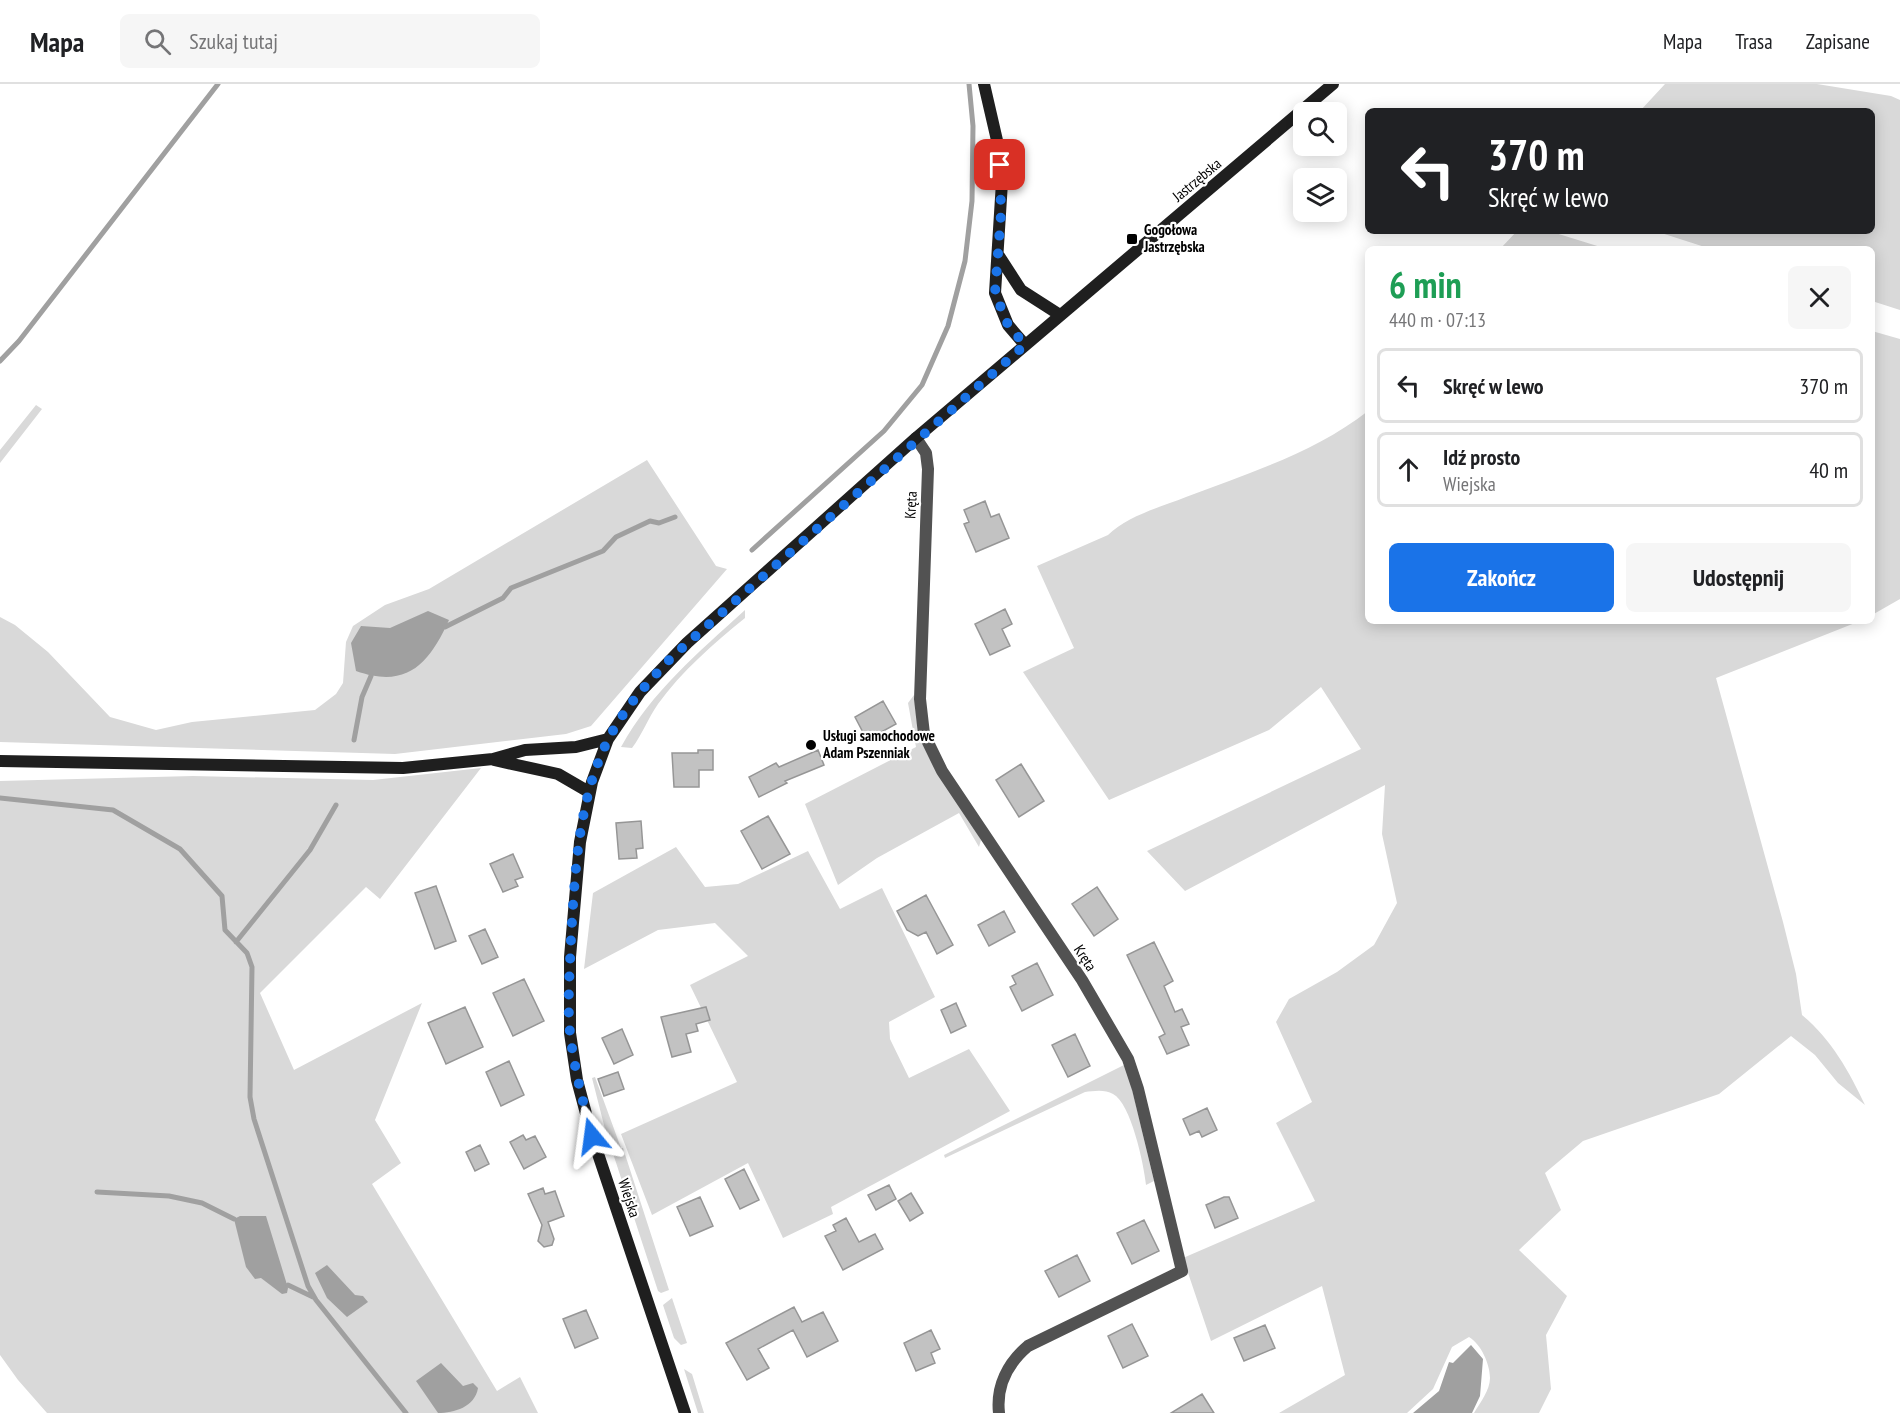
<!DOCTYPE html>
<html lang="pl">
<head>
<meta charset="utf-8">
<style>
  :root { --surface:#fff; --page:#f6f6f6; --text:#202124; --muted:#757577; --line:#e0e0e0; --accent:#1a73e8 }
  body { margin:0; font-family:"PT Sans Narrow",sans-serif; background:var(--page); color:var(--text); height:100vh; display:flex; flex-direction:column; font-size:22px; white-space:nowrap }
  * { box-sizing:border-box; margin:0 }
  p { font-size:20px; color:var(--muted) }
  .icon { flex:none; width:33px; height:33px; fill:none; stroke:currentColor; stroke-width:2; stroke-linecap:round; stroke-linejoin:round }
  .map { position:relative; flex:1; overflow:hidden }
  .panel { position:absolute; left:1365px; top:162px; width:510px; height:378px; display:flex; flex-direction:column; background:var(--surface); border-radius:9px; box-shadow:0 3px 15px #0003 }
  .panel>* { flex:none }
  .guide { position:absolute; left:1365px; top:24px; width:510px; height:126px; border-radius:9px; box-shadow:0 3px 15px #0003; background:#202124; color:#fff; overflow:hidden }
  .controls { position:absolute; left:1293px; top:18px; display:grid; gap:12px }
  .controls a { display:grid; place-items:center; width:54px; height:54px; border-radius:9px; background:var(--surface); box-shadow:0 3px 15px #0003; font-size:30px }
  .pin { position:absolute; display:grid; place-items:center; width:51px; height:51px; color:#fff; margin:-26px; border-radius:12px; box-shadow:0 3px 9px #0006 }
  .me { position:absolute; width:66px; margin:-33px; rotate:344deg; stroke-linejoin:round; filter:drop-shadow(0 0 4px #0008) }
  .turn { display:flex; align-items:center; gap:21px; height:126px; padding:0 24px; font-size:27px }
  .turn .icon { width:78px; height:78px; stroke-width:2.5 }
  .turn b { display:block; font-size:42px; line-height:51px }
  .round { display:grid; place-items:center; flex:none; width:63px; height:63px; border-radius:9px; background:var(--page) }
  .overview { display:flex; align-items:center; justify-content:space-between; height:102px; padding:0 24px }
  h1 { font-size:36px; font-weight:800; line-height:45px; color:#1e9e55 }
  .button { display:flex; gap:12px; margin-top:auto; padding:12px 24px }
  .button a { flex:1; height:69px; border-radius:9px; background:var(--accent); color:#fff; font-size:24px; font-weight:800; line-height:69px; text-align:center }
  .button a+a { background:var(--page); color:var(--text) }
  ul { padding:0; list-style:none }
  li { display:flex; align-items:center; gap:18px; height:75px; margin:0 12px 9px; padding:0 12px; border:3px solid var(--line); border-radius:9px }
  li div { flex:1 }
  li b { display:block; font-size:22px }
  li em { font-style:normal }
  header { display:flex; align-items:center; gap:36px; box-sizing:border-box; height:84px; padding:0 30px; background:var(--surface); border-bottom:2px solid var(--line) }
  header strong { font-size:28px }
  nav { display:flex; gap:33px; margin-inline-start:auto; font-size:21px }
  .search { width:420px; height:54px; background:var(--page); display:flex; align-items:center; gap:15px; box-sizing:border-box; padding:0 21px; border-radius:9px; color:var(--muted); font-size:22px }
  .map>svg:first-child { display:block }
  .green { fill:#d9d9d9 }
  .water { fill:#a0a0a0 }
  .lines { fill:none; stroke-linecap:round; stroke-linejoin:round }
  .stream { stroke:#a0a0a0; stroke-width:5 }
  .building { fill:#c2c2c2; stroke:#969696; stroke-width:1.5 }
  .street { stroke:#525252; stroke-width:12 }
  .secondary { stroke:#1f1f1f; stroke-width:12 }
  .route { stroke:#1a73e8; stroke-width:10; stroke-dasharray:0 18 }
  .poi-dot { fill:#000; stroke:#fff; stroke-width:2 }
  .labels { text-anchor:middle; stroke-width:4.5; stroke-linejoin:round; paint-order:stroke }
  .street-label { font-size:15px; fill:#000; stroke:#fff }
  .poi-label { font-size:15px; font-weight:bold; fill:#000; stroke:#fff; text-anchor:start }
</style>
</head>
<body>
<header>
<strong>Mapa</strong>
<div class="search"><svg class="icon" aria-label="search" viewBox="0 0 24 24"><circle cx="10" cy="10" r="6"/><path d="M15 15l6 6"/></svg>Szukaj tutaj</div>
<nav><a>Mapa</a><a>Trasa</a><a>Zapisane</a></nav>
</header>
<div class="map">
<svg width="1900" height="1329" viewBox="0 0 1900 1329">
  <rect width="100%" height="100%" fill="#fff"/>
  <path class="green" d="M 1665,0 L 1817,0 L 1891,12 L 1900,16 L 1900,226 L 1872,217 L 1872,165 L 1711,165 L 1655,147 L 1872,147 L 1872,27 L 1640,27 Z
    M 1517,147 L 1549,147 L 1607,165 L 1500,165 Z
    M 1872,247 L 1900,255 L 1900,515 L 1872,531 Z
    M 36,321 L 42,325 L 0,379 L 0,366 Z
    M 1368,327 L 1368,537 L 1860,537 L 1716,594 L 1783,838 L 1796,890 L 1802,931 C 1831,955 1849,987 1865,1021 L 1838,999 L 1815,971 L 1791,952 L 1719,1010 L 1583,1057 L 1545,1089 L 1561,1126 L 1519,1166 L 1567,1212 L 1546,1251 L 1551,1305 L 1539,1329 L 1474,1329 C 1480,1319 1490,1306 1490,1294 C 1490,1280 1481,1260 1469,1253 L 1452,1263 L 1433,1305 L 1407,1329 L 1279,1329 L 1345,1291 L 1322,1202 L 1211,1257 L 1183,1174 L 1315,1117 L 1276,1039 L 1312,1018 L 1276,938 L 1289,915 L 1337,888 L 1374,861 L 1397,819 L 1382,750 L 1385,701 L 1185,807 L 1147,767 L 1361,665 L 1321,603 L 1269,646 L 1109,716 L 1023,588 L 1074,564 L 1037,482 L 1108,451 C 1127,432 1161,423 1186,413 C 1249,389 1314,369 1368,327 Z
    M 647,376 L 716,482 L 727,485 L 591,642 L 566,650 L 395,670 L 0,658 L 0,533 L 15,541 L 48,568 L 110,633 L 156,646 L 192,638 L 315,626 L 336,610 L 343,599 L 346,558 L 353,542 L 385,521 L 429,505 Z
    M 745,526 L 745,534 C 714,559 681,588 658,620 C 648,634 642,651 632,664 L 621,663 C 652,607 698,569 745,526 Z
    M 914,611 L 918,648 L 981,756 L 979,763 L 959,729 L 877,774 L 838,801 L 805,720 L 916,663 L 908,619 Z
    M 481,684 L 380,815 L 366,803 L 260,909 L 294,986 L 422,919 L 375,1036 L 401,1079 L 372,1100 L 497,1307 L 520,1293 L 538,1329 L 47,1329 L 18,1296 L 0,1271 L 0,697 L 193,692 L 373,696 Z
    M 676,763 L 705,803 L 738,800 L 808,767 L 840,825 L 882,804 L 935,913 L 889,938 L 890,955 L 909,994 L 969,965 L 1010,1027 L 831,1123 L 833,1130 L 783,1154 L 748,1079 L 652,1131 L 621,1050 L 737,998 L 690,901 L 748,872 L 715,839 L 658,846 L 584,885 L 593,809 Z
    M 1126,980 L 1154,1097 L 1146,1101 C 1144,1081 1131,1019 1113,1010 C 1105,1005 1093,1007 1085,1008 L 945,1074 L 944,1071 Z
    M 595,993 L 621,1064 L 623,1064 L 669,1206 L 661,1209 L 658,1207 L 605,1045 L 592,994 Z
    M 672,1214 L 687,1259 L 681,1261 L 674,1254 L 663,1221 Z
    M 684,1285 L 692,1290 L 704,1329 L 698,1329 Z"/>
  <path class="water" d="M 428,527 L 449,536 C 429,580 407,605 356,587 L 351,559 L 361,542 L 390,544 Z
    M 240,1132 L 266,1132 L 288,1204 L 287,1209 L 282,1210 L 261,1194 L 255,1195 L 246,1183 L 234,1135 Z
    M 327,1181 L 355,1211 L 363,1212 L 368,1218 L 347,1233 L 327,1214 L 315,1189 Z
    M 1471,1261 L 1483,1275 L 1480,1312 L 1472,1329 L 1413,1329 L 1439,1307 L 1449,1278 L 1453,1279 Z
    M 441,1279 L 463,1302 L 473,1299 L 478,1304 C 475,1323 454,1329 438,1329 L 416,1297 Z"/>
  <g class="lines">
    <path class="stream" d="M 0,277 L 19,257 L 218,0
      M 752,466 L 884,347 L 922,301 L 948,242 L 965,177 L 972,117 L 973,42 L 969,0
      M 445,543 L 503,514 L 511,504 L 603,467 L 616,453 L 650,437 L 659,439 L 675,433
      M 354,656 L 362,613 L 371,592
      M 0,714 L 113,726 L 180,765 L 222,812 L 225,846 L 247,869 L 252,883 L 250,1013 L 254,1035 L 308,1202 L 316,1216 L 406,1329
      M 236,858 L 310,766 L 336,721
      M 97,1108 L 169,1112 L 202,1119 L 234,1135
      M 288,1201 L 313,1213"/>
  </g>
  <path class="building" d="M 985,417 L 991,433 L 999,430 L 1009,454 L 976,468 L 964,440 L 969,438 L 964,426 Z
    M 1005,525 L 1012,540 L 1002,545 L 1010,562 L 990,571 L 975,540 Z
    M 883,617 L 896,640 L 867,656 L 855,633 Z
    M 698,666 L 713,666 L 713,686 L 699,686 L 699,703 L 674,703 L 672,669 L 698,669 Z
    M 818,666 L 824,681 L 785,697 L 787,699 L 759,713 L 749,693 L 776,679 L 779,683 Z
    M 1021,680 L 1044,717 L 1019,733 L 996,696 Z
    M 768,732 L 790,770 L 762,785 L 741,747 Z
    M 641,737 L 643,764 L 636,765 L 637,774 L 619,775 L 616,739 Z
    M 513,770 L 523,793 L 515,796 L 518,802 L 503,808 L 490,780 Z
    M 436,802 L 456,857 L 435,865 L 415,809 Z
    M 1097,803 L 1118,835 L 1094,852 L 1072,820 Z
    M 926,811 L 953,861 L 937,870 L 926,848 L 918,852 L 907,846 L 897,827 Z
    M 1004,827 L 1015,848 L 989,862 L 978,841 Z
    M 485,845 L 498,873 L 482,880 L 469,852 Z
    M 1154,858 L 1173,897 L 1164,902 L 1175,928 L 1182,925 L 1189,940 L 1181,943 L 1189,961 L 1167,970 L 1159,953 L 1165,950 L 1127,871 Z
    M 1037,879 L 1053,911 L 1022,927 L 1010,903 L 1016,900 L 1012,892 Z
    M 524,895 L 544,937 L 513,952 L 493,909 Z
    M 956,919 L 966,942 L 951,949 L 941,926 Z
    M 465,923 L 483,963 L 446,980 L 428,939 Z
    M 706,923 L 710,936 L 696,940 L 698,947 L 686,950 L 691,968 L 672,973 L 661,933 Z
    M 622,945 L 633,971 L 614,980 L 602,954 Z
    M 1075,950 L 1090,982 L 1068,993 L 1052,961 Z
    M 509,977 L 524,1011 L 501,1022 L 486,988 Z
    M 618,988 L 624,1005 L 604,1012 L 598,995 Z
    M 1207,1024 L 1217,1046 L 1202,1053 L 1199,1047 L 1190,1051 L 1183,1035 Z
    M 523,1051 L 526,1056 L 535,1052 L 546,1073 L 524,1085 L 510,1058 Z
    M 480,1061 L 489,1080 L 475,1087 L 466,1068 Z
    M 744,1085 L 759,1116 L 740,1125 L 725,1095 Z
    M 889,1101 L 896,1115 L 876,1126 L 868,1111 Z
    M 543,1104 L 545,1110 L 555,1107 L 564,1132 L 548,1138 L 554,1155 L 552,1161 L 544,1163 L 538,1157 L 542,1141 L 528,1110 Z
    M 911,1109 L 923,1129 L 910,1137 L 898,1117 Z
    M 700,1113 L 713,1142 L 690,1152 L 677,1123 Z
    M 1224,1113 L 1229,1113 L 1238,1134 L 1215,1144 L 1206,1121 Z
    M 846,1134 L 859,1158 L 875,1150 L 883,1165 L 843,1186 L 825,1152 L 836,1147 L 833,1141 Z
    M 1144,1136 L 1159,1167 L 1132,1180 L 1117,1149 Z
    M 1077,1171 L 1090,1197 L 1059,1213 L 1045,1187 Z
    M 794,1223 L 802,1238 L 823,1228 L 838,1257 L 807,1273 L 793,1246 L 758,1265 L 769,1284 L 747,1296 L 726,1259 Z
    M 586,1226 L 598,1254 L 575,1264 L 563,1235 Z
    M 1132,1240 L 1148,1272 L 1123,1284 L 1108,1252 Z
    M 1265,1241 L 1275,1264 L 1244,1277 L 1234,1254 Z
    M 931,1246 L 940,1265 L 931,1269 L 935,1279 L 916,1287 L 904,1259 Z
    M 1202,1310 L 1214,1329 L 1171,1329 Z"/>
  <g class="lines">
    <path class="street" d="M 916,354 L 926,369 L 928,385 L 920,615 L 924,650 L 942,687 L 1082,896 L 1128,975 L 1138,1005 L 1182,1187 L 1028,1262 C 1008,1279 996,1302 999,1329"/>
    <path class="secondary" d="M 984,0 L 999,65 L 1002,98 L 995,209 L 1008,241 L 1025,261
      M 999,172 L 1021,206 L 1060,231
      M 494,676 L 558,690 L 589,708
      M 0,677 L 403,684 L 493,675 L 525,666 L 576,663 L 608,655
      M 685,1329 L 592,1052 L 577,996 L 570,949 L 570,873 L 580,758 L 592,698 L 608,655 L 640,608 L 687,559 L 916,354 L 1333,0"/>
  </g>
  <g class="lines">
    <path class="route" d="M 592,1052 C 583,1018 574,984 570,949 C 567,918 570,886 571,854 C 575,788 578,714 609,654 C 625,623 649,597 673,572 L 1025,261 L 1008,241 L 995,209 L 1001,130 L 1000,81"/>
  </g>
  <g class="poi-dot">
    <rect x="1126" y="149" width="12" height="12" rx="3"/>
    <circle cx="811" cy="661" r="6"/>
  </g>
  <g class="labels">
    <g class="street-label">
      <text transform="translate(1197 96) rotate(-40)" y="5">Jastrzębska</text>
      <text transform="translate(911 421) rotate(-87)" y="5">Kręta</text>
      <text transform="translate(1085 874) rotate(57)" y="5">Kręta</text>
      <text transform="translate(629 1114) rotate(72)" y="5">Wiejska</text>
    </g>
    <g class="poi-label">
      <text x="1144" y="151">Gogołowa<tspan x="1144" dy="17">Jastrzębska</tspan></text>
      <text x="823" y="657">Usługi samochodowe<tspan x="823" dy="17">Adam Pszenniak</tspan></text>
    </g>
  </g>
</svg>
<div class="controls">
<a><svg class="icon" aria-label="search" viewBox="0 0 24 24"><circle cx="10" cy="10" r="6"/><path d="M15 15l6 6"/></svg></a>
<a><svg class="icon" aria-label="layers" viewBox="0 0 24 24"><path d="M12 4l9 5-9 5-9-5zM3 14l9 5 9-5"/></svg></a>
</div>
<div class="pin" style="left:1000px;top:81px;background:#d93025"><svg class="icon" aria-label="arrive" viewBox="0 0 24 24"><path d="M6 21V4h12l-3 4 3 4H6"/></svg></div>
<svg class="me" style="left:592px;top:1052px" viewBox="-20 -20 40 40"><path d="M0-17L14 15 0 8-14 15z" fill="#1a73e8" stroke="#fff" stroke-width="4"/></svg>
<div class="guide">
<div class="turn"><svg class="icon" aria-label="left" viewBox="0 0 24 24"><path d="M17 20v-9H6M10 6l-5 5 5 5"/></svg><div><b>370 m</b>Skręć w lewo</div></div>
</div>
<section class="panel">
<div class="overview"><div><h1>6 min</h1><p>440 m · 07:13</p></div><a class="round"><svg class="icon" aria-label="close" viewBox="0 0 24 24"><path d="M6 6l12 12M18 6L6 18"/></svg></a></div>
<ul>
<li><svg class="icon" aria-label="left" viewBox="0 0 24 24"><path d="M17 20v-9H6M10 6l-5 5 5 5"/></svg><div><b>Skręć w lewo</b></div><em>370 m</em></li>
<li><svg class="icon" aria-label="ahead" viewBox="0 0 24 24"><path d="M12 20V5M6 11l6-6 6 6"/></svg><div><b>Idź prosto</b><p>Wiejska</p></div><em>40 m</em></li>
</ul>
<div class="button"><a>Zakończ</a><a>Udostępnij</a></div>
</section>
</div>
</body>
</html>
